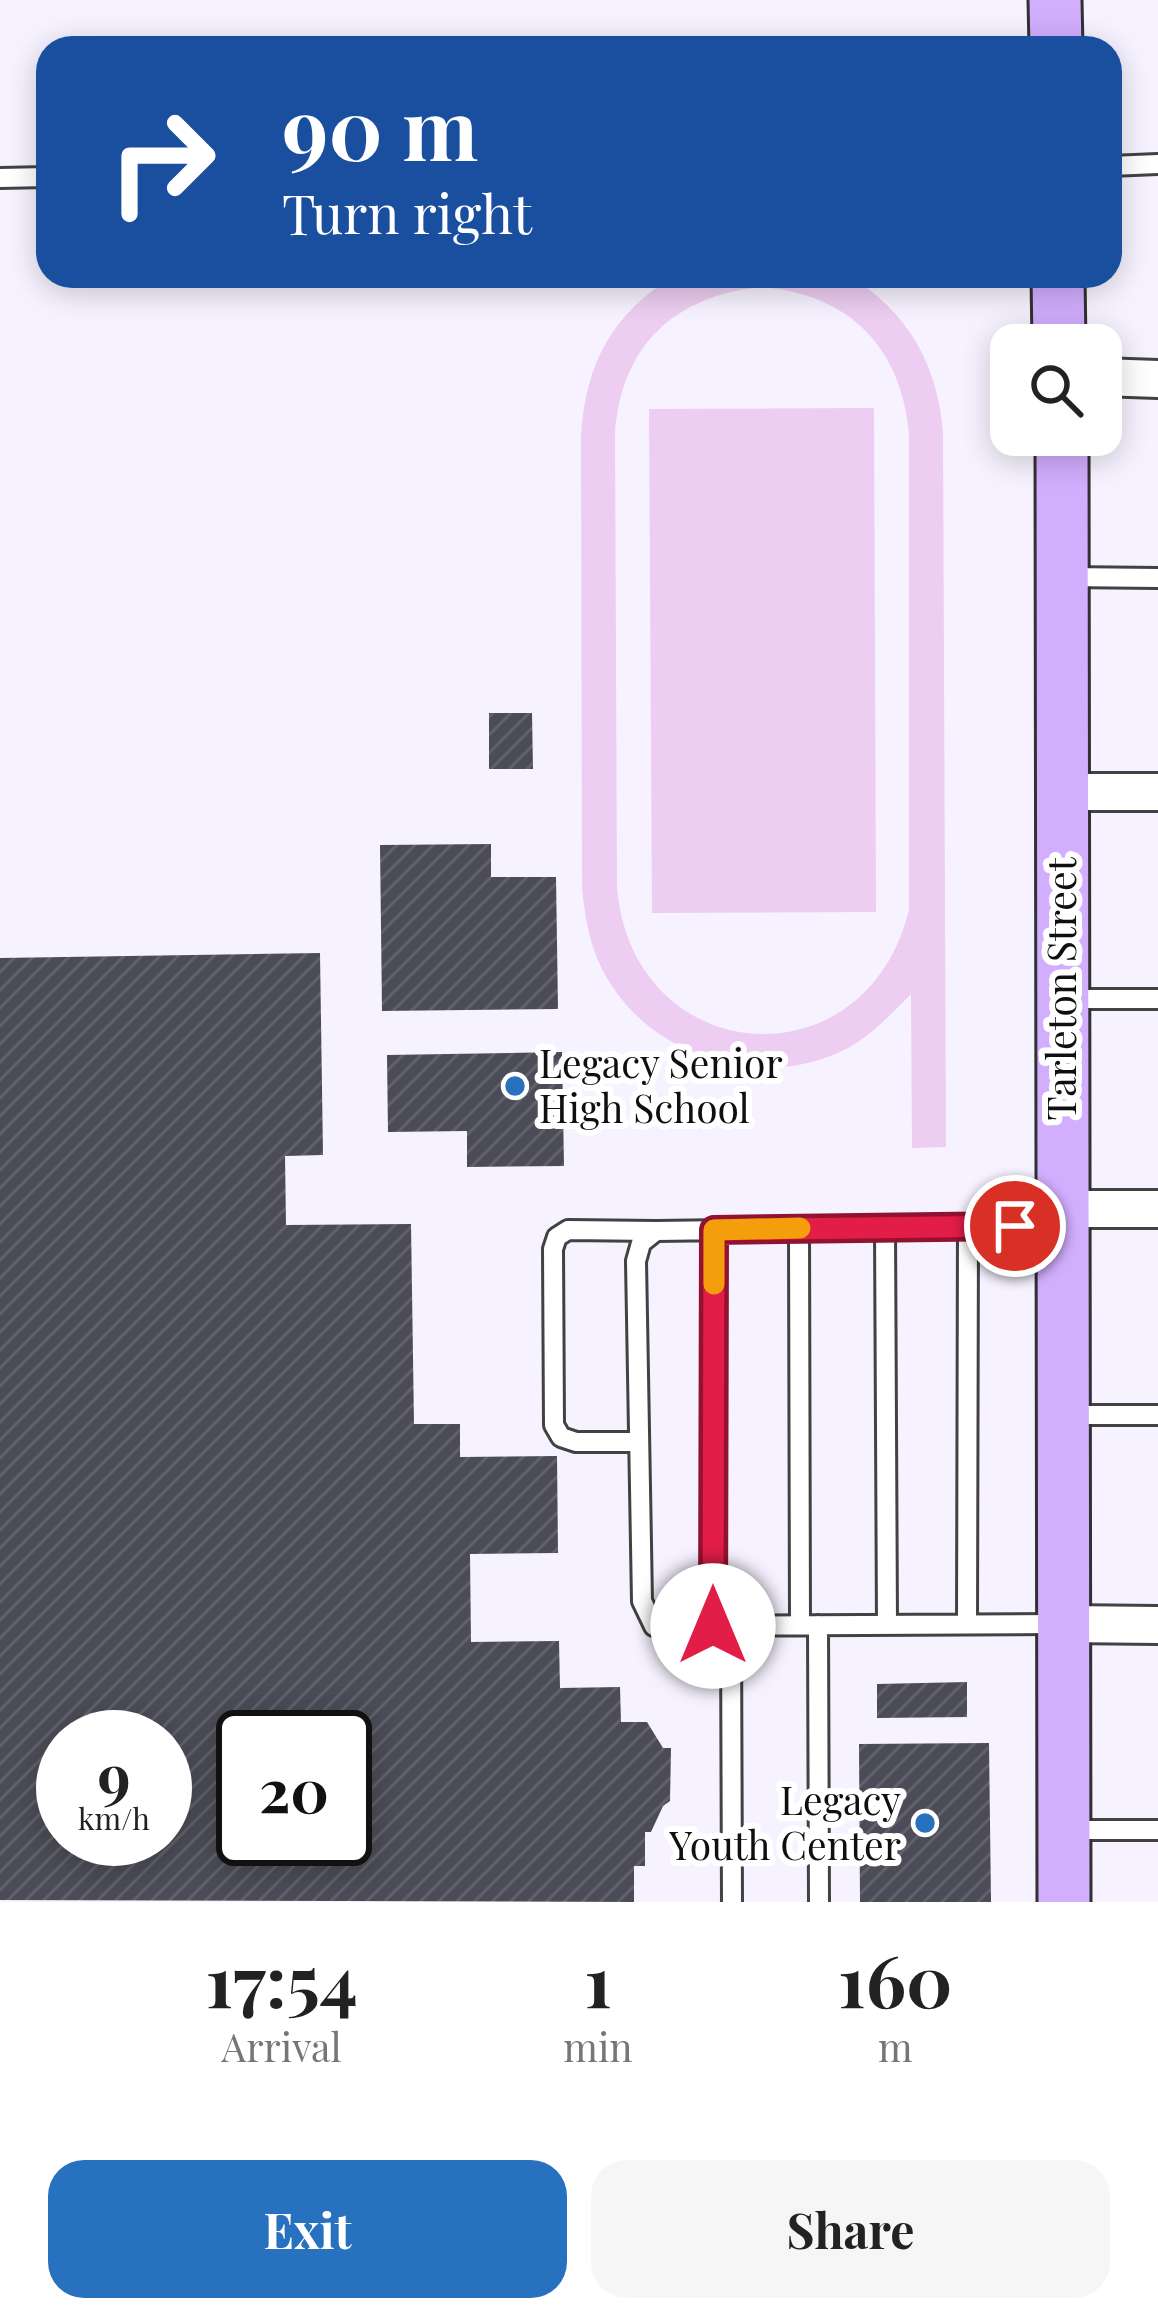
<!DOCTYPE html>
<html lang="en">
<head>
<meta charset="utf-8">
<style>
  :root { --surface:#fff; --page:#f6f6f6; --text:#222; --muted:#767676; --accent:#2871be }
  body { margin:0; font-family:"Playfair Display",serif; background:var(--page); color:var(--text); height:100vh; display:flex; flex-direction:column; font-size:45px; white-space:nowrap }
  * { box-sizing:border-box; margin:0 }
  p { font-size:39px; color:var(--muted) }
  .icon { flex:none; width:66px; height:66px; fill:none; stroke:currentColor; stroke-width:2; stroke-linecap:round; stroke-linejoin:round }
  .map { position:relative; height:1902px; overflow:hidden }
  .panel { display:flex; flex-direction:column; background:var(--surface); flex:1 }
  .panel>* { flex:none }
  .hud { position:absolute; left:36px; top:36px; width:1086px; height:252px; border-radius:36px; box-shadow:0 6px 30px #0003; background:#1a4fa0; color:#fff; overflow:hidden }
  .buttons { position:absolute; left:990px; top:324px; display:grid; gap:24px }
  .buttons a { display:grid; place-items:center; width:132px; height:132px; border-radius:24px; background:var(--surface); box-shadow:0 6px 30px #0003; font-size:60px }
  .speed { position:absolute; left:36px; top:1710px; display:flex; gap:24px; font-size:60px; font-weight:700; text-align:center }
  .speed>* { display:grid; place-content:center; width:156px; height:156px; border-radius:50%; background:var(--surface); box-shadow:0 6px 30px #0003; line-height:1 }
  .speed small { font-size:30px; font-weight:400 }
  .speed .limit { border:6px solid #111; border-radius:18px; background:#fff; color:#111 }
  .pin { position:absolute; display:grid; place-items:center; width:102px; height:102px; color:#fff; margin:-51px; border:6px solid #fff; border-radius:50%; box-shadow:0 3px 12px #0007 }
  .me { position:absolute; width:132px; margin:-66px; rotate:0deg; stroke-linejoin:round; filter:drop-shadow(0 0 9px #0008) }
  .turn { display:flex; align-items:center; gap:42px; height:252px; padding:0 48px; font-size:54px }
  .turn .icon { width:156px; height:156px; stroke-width:2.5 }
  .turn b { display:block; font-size:84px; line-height:102px }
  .eta { display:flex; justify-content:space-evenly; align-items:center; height:204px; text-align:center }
  .eta b { font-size:72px; font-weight:700; line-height:84px }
  .cta { display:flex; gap:24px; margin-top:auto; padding:24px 48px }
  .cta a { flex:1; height:138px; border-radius:36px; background:var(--accent); color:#fff; font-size:48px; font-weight:700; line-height:138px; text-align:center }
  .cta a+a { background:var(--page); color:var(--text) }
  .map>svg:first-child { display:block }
  .pitch { fill:#edcdf1; fill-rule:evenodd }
  .building { fill:url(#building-hatch); fill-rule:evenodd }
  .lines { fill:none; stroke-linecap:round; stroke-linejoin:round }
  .lane-casing { stroke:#424242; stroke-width:24 }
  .street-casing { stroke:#424242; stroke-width:42 }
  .secondary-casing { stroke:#313131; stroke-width:57 }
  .lane { stroke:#fff; stroke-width:18 }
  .street { stroke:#fff; stroke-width:36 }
  .secondary { stroke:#d2aefe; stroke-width:51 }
  .route-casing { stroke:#92132f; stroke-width:30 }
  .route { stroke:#e11d48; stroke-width:21 }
  .slow { stroke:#f59e0b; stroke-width:21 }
  .poi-dot { fill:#2871be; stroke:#fff; stroke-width:4.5 }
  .labels { text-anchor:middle; stroke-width:12; stroke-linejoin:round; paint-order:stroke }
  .street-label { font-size:39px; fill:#0f0f0f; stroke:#fff }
  .poi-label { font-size:39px; fill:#0f0f0f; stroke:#fff; text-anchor:start }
</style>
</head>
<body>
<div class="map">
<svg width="1158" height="1902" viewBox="0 0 1158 1902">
  <defs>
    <pattern id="building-hatch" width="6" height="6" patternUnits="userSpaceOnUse" patternTransform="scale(3)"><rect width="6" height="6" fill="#4c4c58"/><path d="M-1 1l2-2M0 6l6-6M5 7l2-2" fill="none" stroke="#61616b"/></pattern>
  </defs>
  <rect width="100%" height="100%" fill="#f6f2ff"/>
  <path class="pitch" d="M 674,276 L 849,276 C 908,311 938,366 943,433 L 946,1147 L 912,1148 L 911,994 C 891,1014 873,1034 848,1048 C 761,1094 646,1056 602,969 C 589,943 585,917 582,888 L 581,435 C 586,363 612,314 674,276 ZM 761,287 C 848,294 901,346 909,433 L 909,910 C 865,1088 633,1069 617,888 L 615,434 C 621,346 674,296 761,287 Z
    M 874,408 L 876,912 L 652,913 L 649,409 Z"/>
  <path class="building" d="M 489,713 L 532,713 L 533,769 L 489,769 Z
    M 491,844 L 491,877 L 556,877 L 558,1009 L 382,1011 L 380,845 Z
    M 320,953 L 323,1155 L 285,1156 L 286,1225 L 411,1224 L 414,1424 L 460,1424 L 460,1457 L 557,1456 L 558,1553 L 470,1554 L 471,1642 L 559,1641 L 560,1688 L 620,1687 L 621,1722 L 647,1722 L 663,1748 L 671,1748 L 670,1801 L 663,1806 L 651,1832 L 645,1832 L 645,1866 L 634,1866 L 634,1902 L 0,1900 L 0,958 ZM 63,1737 L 165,1737 L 165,1839 L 63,1839 ZM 243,1737 L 345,1737 L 345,1839 L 243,1839 Z
    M 562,1052 L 564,1166 L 467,1167 L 467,1131 L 388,1132 L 387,1055 Z
    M 967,1682 L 967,1717 L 877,1718 L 877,1684 Z
    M 989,1743 L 991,1902 L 860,1902 L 859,1744 Z"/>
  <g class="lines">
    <g class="lane-casing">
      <path id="lane" d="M 1110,166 L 1158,164
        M 0,178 L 48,177
        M 1066,577 L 1158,578
        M 1067,999 L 1158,999
        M 885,1227 L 887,1625
        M 799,1229 L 800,1625
        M 656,1231 L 641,1243 L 636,1261 L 642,1601 L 654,1626 L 1060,1624
        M 1068,1415 L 1158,1415
        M 639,1442 L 576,1442 L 561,1437 L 554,1425 L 553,1249 L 557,1237 L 568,1230 L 656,1231 L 1057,1225
        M 967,1624 L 968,1226
        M 818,1625 L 819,1902
        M 713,1626 L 714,1230
        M 731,1626 L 732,1902
        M 1069,1830 L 1158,1830"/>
    </g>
    <g class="street-casing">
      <path id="street" d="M 1101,377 L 1158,379
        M 1061,792 L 1158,792
        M 1063,1209 L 1158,1209
        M 1064,1624 L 1158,1625"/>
    </g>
    <g class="secondary-casing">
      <path id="secondary" d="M 1055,0 L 1056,48
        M 1058,276 L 1059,345
        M 1062,435 L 1064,1902"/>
    </g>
    <use href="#lane" class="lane"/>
    <use href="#street" class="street"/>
    <use href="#secondary" class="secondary"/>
  </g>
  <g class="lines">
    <g class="route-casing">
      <path id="route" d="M 713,1626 L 714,1230 L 1015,1226"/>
    </g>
    <use href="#route" class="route"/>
    <path class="slow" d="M 714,1284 L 714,1230 L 800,1228"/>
  </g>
  <g class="poi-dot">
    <circle cx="515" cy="1086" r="12"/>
    <circle cx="925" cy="1823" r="12"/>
  </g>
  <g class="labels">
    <g class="street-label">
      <text transform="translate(1062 989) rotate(-90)" y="14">Tarleton Street</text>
    </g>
    <g class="poi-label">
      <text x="539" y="1078">Legacy Senior<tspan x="539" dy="45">High School</tspan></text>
      <text x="901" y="1815" text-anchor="end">Legacy<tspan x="901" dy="45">Youth Center</tspan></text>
    </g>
  </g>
</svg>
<div class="buttons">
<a><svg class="icon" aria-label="search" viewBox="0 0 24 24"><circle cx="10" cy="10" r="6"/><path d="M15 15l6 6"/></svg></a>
</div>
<div class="speed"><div>9<small>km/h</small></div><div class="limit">20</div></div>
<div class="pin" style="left:1015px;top:1226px;background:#d93025"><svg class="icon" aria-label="arrive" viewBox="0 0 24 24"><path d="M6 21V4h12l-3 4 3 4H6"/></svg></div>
<svg class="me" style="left:713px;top:1626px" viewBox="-20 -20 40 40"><circle r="19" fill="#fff"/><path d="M0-13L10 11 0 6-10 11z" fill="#e11d48"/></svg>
<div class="hud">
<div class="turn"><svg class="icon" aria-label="right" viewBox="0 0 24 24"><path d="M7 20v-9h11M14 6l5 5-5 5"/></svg><div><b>90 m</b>Turn right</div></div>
</div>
</div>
<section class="panel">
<div class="eta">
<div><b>17:54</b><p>Arrival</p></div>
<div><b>1</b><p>min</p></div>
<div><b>160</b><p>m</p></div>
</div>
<div class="cta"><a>Exit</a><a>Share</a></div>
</section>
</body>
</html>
